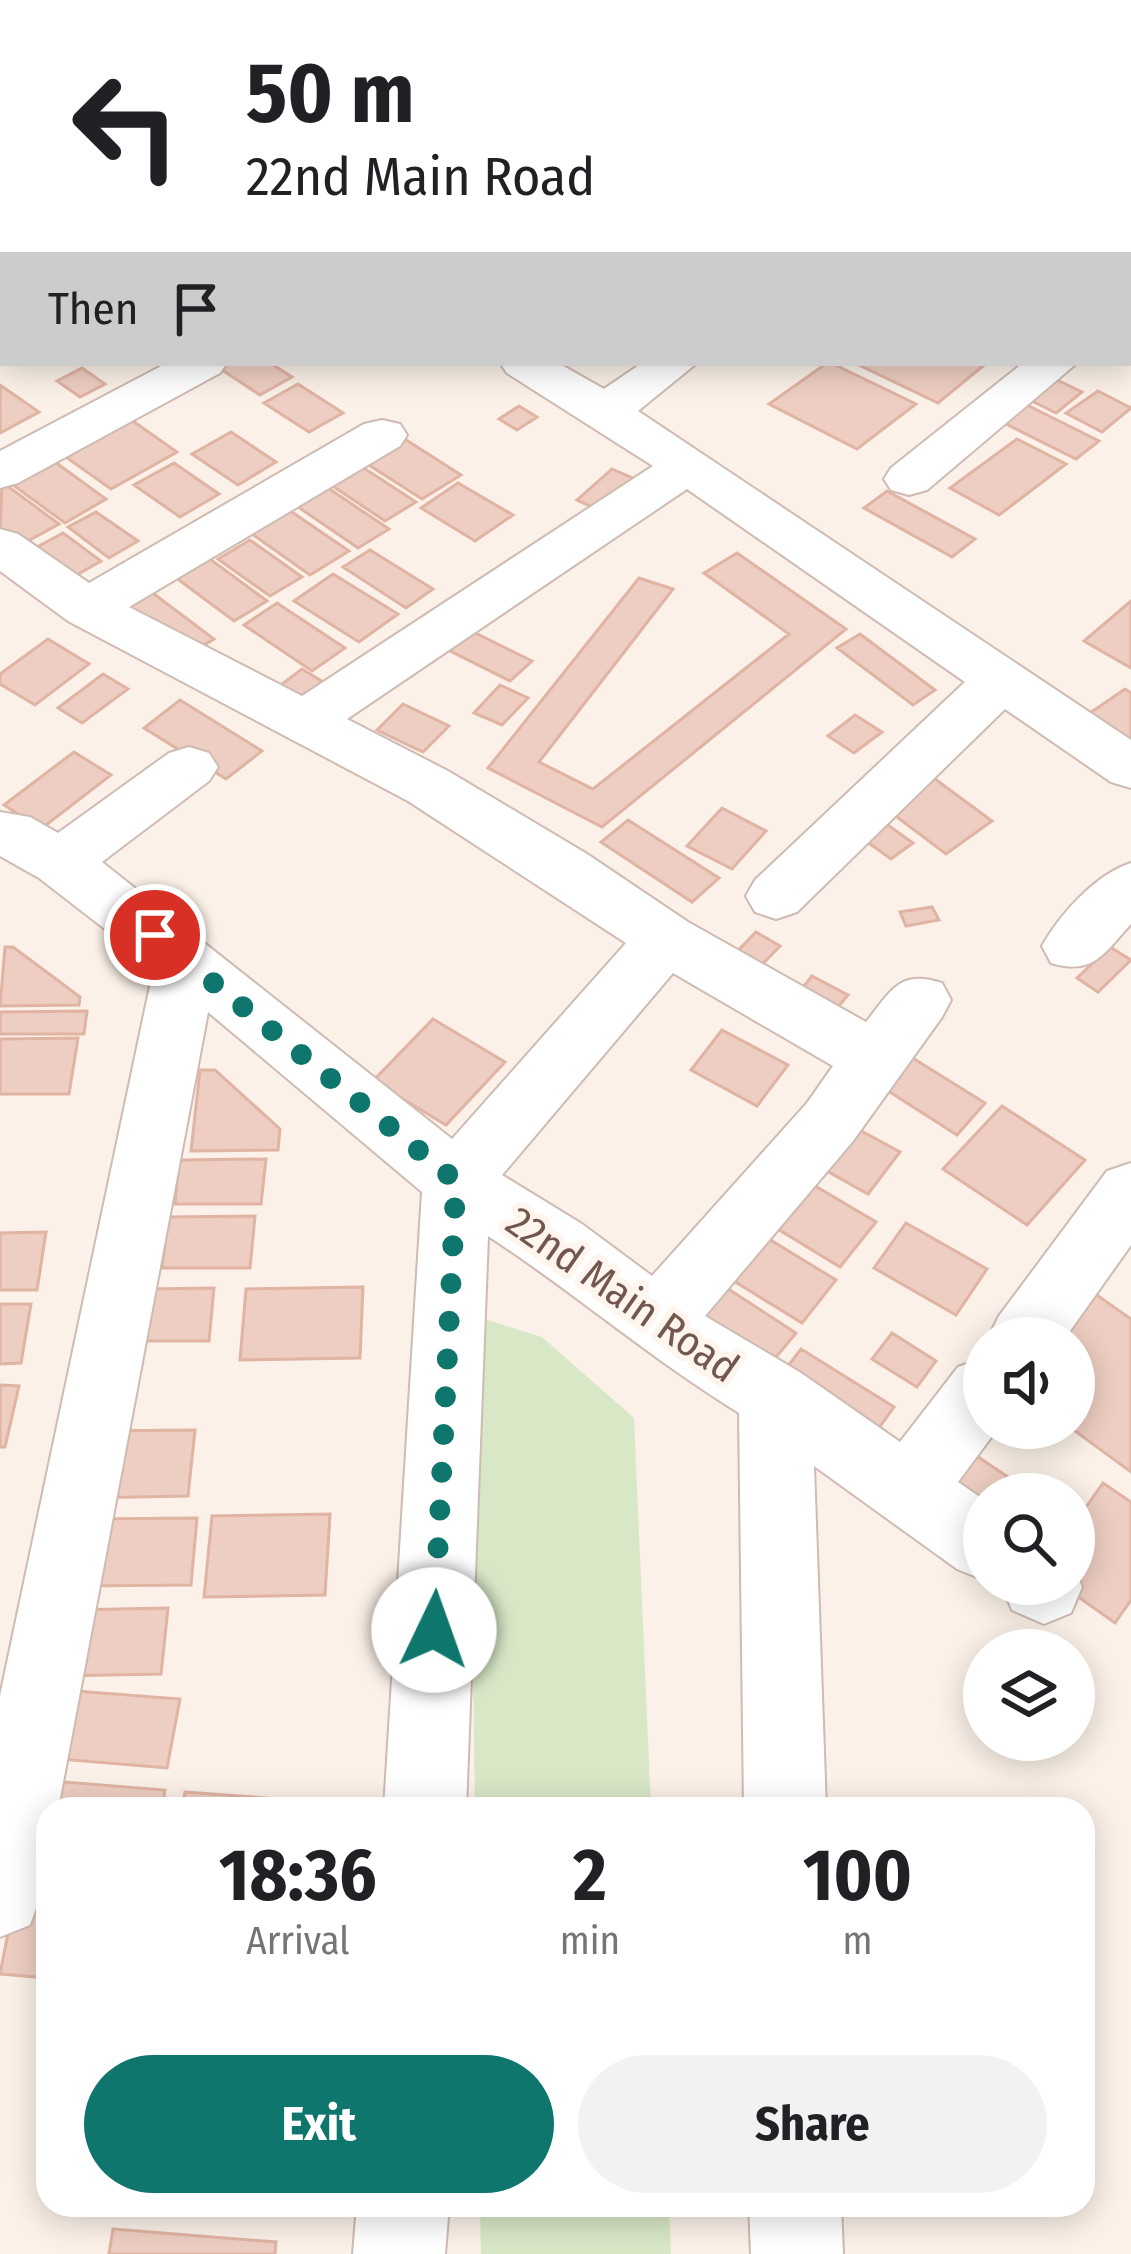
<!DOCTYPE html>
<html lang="en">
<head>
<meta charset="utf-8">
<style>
  :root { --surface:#fff; --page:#f2f2f2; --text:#202124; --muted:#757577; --accent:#0f766e }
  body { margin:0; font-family:"Fira Sans Condensed",sans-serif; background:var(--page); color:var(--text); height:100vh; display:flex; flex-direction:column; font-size:45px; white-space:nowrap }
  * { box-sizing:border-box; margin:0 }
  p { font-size:39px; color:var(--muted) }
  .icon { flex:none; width:66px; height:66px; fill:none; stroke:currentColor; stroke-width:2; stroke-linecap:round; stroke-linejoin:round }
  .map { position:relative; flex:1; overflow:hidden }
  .drawer { position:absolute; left:36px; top:1797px; width:1059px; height:420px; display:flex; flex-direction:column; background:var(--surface); border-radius:36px; box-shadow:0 6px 30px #0003 }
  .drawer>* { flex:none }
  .top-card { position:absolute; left:0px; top:0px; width:1131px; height:366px; box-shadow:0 6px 30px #0003; background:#fff; color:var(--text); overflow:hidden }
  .buttons { position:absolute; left:963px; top:1317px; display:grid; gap:24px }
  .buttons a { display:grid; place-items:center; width:132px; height:132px; border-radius:50%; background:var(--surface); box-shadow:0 6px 30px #0003; font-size:60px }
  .pin { position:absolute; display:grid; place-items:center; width:102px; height:102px; color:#fff; margin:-51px; border:6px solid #fff; border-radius:50%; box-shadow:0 3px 12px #0007 }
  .me { position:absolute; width:132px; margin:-66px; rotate:3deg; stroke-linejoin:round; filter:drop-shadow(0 0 9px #0008) }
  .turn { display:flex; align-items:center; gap:42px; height:252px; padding:0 48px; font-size:54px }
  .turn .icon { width:156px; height:156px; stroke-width:2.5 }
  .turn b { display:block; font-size:84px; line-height:102px }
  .then { display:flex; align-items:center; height:114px; padding:0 48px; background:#0003; gap:24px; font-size:45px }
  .eta { display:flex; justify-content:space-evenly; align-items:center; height:204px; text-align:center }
  .eta b { font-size:72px; font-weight:700; line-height:84px }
  .primary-button { display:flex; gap:24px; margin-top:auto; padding:24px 48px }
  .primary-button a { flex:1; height:138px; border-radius:72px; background:var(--accent); color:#fff; font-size:48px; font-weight:700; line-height:138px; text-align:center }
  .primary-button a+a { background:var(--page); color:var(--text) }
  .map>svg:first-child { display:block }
  .green { fill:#d8e8c7 }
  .building { fill:#eecec2; stroke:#e0b3a3; stroke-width:3 }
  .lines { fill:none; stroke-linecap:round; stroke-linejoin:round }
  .street-casing { stroke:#cebbb2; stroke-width:4 }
  .street { fill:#fff; fill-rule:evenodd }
  .route { stroke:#0f766e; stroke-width:21; stroke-dasharray:0 37.8 }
  .labels { text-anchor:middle; stroke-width:12; stroke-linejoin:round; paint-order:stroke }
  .street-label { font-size:42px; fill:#73574e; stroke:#fef6ee }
</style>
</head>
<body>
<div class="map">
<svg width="1131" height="2254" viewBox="0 0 1131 2254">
  <rect width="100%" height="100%" fill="#fbf1e8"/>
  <path class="green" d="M 468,1314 L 542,1337 L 634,1418 L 651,1809 L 475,1809 Z
    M 480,2205 L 669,2205 L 671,2254 L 481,2254 Z"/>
  <path class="building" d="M 1128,78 L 1131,79 L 1131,263 L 1128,262 Z
    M 270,363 L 292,377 L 260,395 L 213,364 Z
    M 827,363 L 831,363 L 916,404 L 857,449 L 769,404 Z
    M 862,363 L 977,363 L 983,366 L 938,403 L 859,365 Z
    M 82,368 L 105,384 L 80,397 L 57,381 Z
    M 1049,376 L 1082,392 L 1056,413 L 1024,397 Z
    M 298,384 L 343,413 L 309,432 L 264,403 Z
    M 0,385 L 39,412 L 0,433 Z
    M 1098,391 L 1131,408 L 1102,432 L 1066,413 Z
    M 1025,404 L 1099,441 L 1076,459 L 1002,422 Z
    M 519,406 L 537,417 L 517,430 L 499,419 Z
    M 130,419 L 177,452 L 111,489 L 63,455 Z
    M 231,432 L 276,462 L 238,485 L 192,454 Z
    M 400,436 L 461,475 L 422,499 L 361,460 Z
    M 1017,439 L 1066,464 L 999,515 L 950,488 Z
    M 55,462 L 106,499 L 65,523 L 13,485 Z
    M 174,463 L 219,494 L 180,517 L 134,485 Z
    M 359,465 L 416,502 L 385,521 L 328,483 Z
    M 612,469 L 644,483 L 609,515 L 577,500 Z
    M 2,482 L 59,524 L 17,547 L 0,535 Z
    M 319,482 L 389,529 L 358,548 L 288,500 Z
    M 458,483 L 513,515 L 475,541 L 421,508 Z
    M 887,491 L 975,539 L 952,557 L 864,508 Z
    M 283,506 L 349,551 L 310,575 L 245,529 Z
    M 96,512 L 138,541 L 109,558 L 68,527 Z
    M 63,533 L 101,561 L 66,581 L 28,552 Z
    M 250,540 L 302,577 L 270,596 L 218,559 Z
    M 370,550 L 433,589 L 406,608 L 343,567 Z
    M 737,553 L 846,629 L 602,827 L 488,768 L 639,578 L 673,589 L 539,762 L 593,789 L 789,634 L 704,573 Z
    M 207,557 L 267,601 L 234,621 L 175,577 Z
    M 333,574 L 398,614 L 359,642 L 294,601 Z
    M 150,591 L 214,639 L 183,657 L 119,609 Z
    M 1131,601 L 1131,668 L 1084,641 Z
    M 277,603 L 345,648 L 312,671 L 244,625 Z
    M 463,627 L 532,661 L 510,681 L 440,646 Z
    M 860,634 L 935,690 L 913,705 L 837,648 Z
    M 48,639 L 89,664 L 35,705 L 0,684 L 0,674 Z
    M 302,669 L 323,682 L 286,711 L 265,697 Z
    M 103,674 L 128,689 L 82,723 L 58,708 Z
    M 500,685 L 528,698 L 502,725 L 474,713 Z
    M 1125,689 L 1131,693 L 1131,746 L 1087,715 Z
    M 180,700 L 262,751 L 226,779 L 144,728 Z
    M 403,704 L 449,726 L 423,752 L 377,730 Z
    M 855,715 L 882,732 L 854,753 L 828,736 Z
    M 74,752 L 111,775 L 41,829 L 4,805 Z
    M 935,779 L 992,821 L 946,854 L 889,811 Z
    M 722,808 L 766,831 L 732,869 L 687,846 Z
    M 878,818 L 913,843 L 891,859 L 856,834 Z
    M 628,820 L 719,878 L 692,902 L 601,842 Z
    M 932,907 L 939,920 L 906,926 L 900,912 Z
    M 756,932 L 780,946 L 750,977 L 726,963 Z
    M 5,947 L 13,947 L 80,997 L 79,1005 L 0,1006 Z
    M 1110,947 L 1131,960 L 1098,992 L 1077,978 Z
    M 812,976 L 848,995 L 827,1020 L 792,1001 Z
    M 87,1011 L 84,1034 L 0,1034 L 0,1012 Z
    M 433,1019 L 505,1062 L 446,1125 L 373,1081 Z
    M 722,1030 L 788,1065 L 757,1106 L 691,1070 Z
    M 78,1038 L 69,1094 L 0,1094 L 0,1039 Z
    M 911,1057 L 985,1103 L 957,1135 L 882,1087 Z
    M 200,1070 L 215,1070 L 280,1129 L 278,1150 L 191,1151 Z
    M 1002,1106 L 1085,1160 L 1027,1225 L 943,1169 Z
    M 843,1121 L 900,1152 L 868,1194 L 811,1162 Z
    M 266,1159 L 261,1204 L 175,1204 L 179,1160 Z
    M 800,1177 L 876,1222 L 840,1267 L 763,1220 Z
    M 255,1216 L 250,1268 L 162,1268 L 168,1217 Z
    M 906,1223 L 987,1269 L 956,1315 L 874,1268 Z
    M 46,1232 L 37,1290 L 0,1290 L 0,1233 Z
    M 759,1233 L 836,1280 L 802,1323 L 724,1275 Z
    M 719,1283 L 796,1333 L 762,1374 L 685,1321 Z
    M 363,1287 L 360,1358 L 240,1360 L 246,1289 Z
    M 214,1288 L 209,1341 L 141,1341 L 147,1289 Z
    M 1091,1291 L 1131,1319 L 1131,1472 L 1071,1428 L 1074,1338 L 1050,1338 Z
    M 0,1304 L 31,1304 L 21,1363 L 0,1364 Z
    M 892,1333 L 936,1361 L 917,1387 L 872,1359 Z
    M 801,1349 L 894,1407 L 874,1435 L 782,1374 Z
    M 0,1385 L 19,1386 L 5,1447 L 0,1447 Z
    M 195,1430 L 188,1496 L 84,1498 L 93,1431 Z
    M 968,1450 L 1033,1494 L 984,1494 L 984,1541 L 929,1502 Z
    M 1103,1483 L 1131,1502 L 1131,1600 L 1115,1623 L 1060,1584 L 1074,1584 L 1074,1524 Z
    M 330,1514 L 325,1595 L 204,1597 L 212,1516 Z
    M 197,1518 L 191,1585 L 74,1586 L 83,1519 Z
    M 168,1608 L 161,1674 L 58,1676 L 68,1610 Z
    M 63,1690 L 180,1699 L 167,1768 L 47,1758 Z
    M 51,1781 L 165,1790 L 162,1809 L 48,1809 L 48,1855 L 34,1854 Z
    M 185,1792 L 318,1802 L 317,1809 L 182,1809 Z
    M 18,1882 L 48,1885 L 48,1978 L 0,1974 Z
    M 70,2205 L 151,2205 L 150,2213 Z
    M 113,2229 L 276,2242 L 275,2254 L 109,2254 Z"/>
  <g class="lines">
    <g class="street-casing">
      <path id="street" d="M 3,0 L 49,0 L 3,5 Z
        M 251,0 L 296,0 L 249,3 Z
        M 373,0 L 417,0 L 419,3 L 376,3 Z
        M 508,0 L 552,0 L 506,3 Z
        M 835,0 L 880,0 L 833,3 Z
        M 997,0 L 1042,0 L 1044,3 L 1000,3 Z
        M 1131,25 L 1131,50 L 1128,51 L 1128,26 Z
        M 3,104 L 3,130 L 0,131 L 0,105 Z
        M 3,186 L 3,213 L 0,214 L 0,187 Z
        M 1131,284 L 1131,316 L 1128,317 L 1128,285 Z
        M 3,288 L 3,317 L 0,318 L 0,289 Z
        M 167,363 L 227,363 L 220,373 L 18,483 L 0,488 L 0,451 Z
        M 500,363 L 558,363 L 604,389 L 642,363 L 697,363 L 638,411 L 1131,740 L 1131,788 L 1111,782 L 1005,709 L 797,912 L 776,919 L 755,912 L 746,896 L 755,880 L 965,682 L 687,489 L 347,719 L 448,771 L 587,854 L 688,922 L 866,1022 C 891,991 899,969 942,983 L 951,1000 L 942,1017 L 853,1141 L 705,1316 L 801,1373 L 900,1442 L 958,1367 L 984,1358 L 984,1428 L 998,1428 L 958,1482 L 984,1500 L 984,1580 L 957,1569 L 814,1466 L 826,1809 L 744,1809 L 739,1413 C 651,1359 574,1292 488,1236 L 466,1809 L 384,1809 L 422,1192 L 208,1012 L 58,1809 L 48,1809 C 48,1851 46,1885 30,1925 L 0,1937 L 0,1696 L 154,967 L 39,878 L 0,856 L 0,812 L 30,817 L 58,833 L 169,753 L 189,747 L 209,753 L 218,767 L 209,781 L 102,862 L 452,1139 L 626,943 L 408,801 L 68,621 L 0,571 L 0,529 L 18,534 L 89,583 L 364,424 L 382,420 L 400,424 L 407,435 L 400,446 L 129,607 L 302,696 L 653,466 L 507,373 ZM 673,973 L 833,1066 L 807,1103 L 652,1276 L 582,1224 L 502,1175 Z
        M 1023,363 L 1077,363 L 927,490 L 909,495 L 891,490 L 884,479 L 891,468 Z
        M 1131,863 L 1131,924 C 1104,953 1094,976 1051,963 L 1042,946 C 1060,914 1096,874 1131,863 Z
        M 1131,1163 L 1131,1245 L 1065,1338 L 988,1338 L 999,1316 L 1107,1171 Z
        M 1074,1567 L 1082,1587 L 1071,1613 L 1044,1624 L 1012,1610 L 1001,1584 L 1074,1584 Z
        M 357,2205 L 449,2205 L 445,2254 L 353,2254 Z
        M 749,2205 L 841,2205 L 843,2254 L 751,2254 Z"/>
    </g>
    <use href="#street" class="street"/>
  </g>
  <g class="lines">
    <path class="route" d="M 155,935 L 456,1181 L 434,1630"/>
  </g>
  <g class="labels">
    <g class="street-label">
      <text transform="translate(623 1294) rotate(35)" y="15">22nd Main Road</text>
    </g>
  </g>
</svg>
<div class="buttons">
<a><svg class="icon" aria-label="sound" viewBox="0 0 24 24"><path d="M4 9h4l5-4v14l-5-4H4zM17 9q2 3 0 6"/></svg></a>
<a><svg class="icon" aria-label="search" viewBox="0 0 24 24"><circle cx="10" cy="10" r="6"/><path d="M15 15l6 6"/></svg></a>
<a><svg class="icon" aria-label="layers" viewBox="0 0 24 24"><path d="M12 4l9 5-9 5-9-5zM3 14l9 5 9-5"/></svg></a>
</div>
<div class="pin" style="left:155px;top:935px;background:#d93025"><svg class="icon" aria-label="arrive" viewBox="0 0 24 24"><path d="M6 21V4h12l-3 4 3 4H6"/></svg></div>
<svg class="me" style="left:434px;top:1630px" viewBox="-20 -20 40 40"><circle r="19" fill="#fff"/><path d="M0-13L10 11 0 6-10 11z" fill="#0f766e"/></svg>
<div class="top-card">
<div class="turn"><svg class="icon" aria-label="left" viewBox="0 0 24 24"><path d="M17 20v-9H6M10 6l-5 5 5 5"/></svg><div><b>50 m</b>22nd Main Road</div></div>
<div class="then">Then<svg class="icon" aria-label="arrive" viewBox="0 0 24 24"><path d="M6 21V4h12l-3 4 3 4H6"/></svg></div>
</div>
<section class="drawer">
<div class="eta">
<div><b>18:36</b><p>Arrival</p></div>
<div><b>2</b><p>min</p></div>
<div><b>100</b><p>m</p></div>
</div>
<div class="primary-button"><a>Exit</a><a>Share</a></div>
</section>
</div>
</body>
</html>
